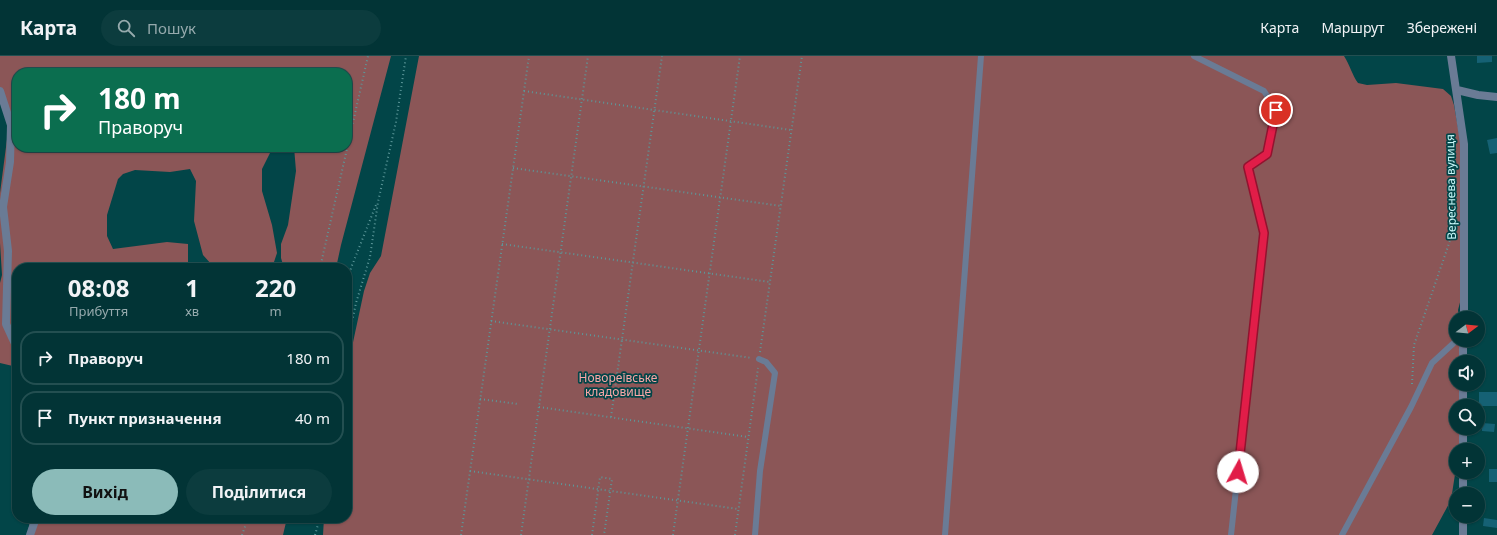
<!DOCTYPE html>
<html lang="uk">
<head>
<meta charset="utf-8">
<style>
  :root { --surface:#023436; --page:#0c3c3e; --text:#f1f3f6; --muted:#96aaad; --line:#234f51; --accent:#8bbbb9 }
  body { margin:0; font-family:"Noto Sans",sans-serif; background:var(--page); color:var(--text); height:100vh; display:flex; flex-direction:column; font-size:15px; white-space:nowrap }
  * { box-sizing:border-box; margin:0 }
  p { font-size:13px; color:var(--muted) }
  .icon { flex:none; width:22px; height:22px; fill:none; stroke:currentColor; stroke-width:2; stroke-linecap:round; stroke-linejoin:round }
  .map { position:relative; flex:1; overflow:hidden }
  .sheet { position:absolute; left:12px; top:207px; width:340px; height:260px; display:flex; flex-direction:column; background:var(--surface); border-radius:16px; box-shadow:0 1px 3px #0004,0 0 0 1px var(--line) }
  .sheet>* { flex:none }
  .top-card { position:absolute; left:12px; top:12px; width:340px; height:84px; border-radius:16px; box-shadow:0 1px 3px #0004,0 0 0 1px var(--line); background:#0b6e4f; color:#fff; overflow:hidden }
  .needle { width:26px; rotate:74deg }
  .controls { position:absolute; left:1449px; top:255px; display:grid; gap:8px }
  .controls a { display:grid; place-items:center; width:36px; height:36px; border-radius:50%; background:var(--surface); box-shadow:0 1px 3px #0004,0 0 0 1px var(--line); font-size:20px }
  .pin { position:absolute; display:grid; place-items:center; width:34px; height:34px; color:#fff; margin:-17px; border:2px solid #fff; border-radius:50%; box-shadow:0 1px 4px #0007 }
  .me { position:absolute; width:44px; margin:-22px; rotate:6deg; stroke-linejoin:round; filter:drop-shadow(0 0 3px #0008) }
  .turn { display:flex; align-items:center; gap:14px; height:84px; padding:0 20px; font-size:18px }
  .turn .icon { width:52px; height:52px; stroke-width:2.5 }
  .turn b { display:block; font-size:28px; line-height:34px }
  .eta { display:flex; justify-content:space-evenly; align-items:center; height:68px; text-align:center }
  .eta b { font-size:24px; font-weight:700; line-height:28px }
  .cta { display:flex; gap:8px; margin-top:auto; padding:8px 20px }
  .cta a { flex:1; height:46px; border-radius:24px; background:var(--accent); color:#111; font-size:16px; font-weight:700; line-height:46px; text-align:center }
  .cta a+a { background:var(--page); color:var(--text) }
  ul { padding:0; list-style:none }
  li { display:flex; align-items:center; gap:12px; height:54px; margin:0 8px 6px; padding:0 12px; border:2px solid var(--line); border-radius:16px }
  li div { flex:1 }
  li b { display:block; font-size:15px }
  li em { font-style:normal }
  header { display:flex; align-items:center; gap:24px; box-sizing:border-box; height:56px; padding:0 20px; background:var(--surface); border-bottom:1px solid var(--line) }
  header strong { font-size:19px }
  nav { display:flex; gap:22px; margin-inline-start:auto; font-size:14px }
  .search { width:280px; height:36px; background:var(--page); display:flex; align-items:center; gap:10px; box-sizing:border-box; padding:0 14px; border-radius:22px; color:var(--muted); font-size:15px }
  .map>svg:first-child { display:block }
  .green { fill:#8b5657 }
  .building { fill:#156174 }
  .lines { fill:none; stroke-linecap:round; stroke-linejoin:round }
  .path { stroke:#5c9799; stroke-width:2; stroke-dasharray:1 3; stroke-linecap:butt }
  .lane { stroke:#6a7b95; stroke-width:6 }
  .street { stroke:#6a7b95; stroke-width:8 }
  .route-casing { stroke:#92132f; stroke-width:10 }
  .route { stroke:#e11d48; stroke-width:7 }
  .labels { text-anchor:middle; stroke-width:3.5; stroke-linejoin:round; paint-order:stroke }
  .street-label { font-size:12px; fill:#c7f8f9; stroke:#024548 }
  .park-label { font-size:12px; fill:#fba7a7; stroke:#024548 }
</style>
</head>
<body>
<header>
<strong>Карта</strong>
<div class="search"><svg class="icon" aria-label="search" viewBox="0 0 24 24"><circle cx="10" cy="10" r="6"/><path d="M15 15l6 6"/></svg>Пошук</div>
<nav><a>Карта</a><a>Маршрут</a><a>Збережені</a></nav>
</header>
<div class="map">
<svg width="1497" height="479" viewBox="0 0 1497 479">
  <rect width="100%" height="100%" fill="#024548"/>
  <path class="green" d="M 0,0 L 391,0 L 341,189 L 336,212 L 284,212 L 281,202 L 281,188 L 288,169 L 296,115 L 294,91 L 347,91 L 347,17 L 17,17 L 17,91 L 273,91 L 262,113 L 262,135 L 272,169 L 277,197 L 272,212 L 236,212 L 232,210 L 212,209 L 203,199 L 194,165 L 196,125 L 190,113 L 170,116 L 135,114 L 123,118 L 118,123 L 107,159 L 107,180 L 113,193 L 167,186 L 188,188 L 188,212 L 17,212 L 17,311 L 0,307 L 0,227 L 2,219 L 0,187 L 0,137 L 9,68 L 0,43 Z
    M 419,0 L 1344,0 C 1350,9 1352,19 1358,27 L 1367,29 L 1396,27 L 1443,33 L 1451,40 L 1454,49 L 1463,100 L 1463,235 L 1458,254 L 1459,262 L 1456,262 L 1456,284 L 1459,284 L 1459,306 L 1456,306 L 1456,328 L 1459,328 L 1460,350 L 1456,350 L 1456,372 L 1460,372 L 1459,394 L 1456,394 L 1456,412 L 1451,444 L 1432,479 L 323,479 L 324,462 L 347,462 L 347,325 L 352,291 L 364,235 L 370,217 L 381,200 Z
    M 31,462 L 287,462 L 283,479 L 27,479 Z"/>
  <path class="building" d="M 1477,0 L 1492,0 L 1492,6 L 1477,7 Z
    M 1497,82 L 1497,97 L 1490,98 L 1487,84 Z
    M 1479,336 L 1497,336 L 1497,350 L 1479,350 Z
    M 1482,367 L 1495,368 L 1494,376 L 1482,375 Z
    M 1489,413 L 1497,413 L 1497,426 L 1489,426 Z
    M 1484,462 L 1497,464 L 1497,472 L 1483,470 Z"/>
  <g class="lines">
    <path class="path" d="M 524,35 L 791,74
      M 513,112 L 781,150
      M 502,188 L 770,226
      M 320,212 L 368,0
      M 347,229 L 351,212 L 376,149
      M 491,265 L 752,302
      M 347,289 L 356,247 L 370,201 L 378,146 L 396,66 L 406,0
      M 760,296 L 802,0
      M 1412,328 L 1414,289 L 1454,173
      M 480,343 L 518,348
      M 539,351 L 748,381
      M 611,361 L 662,0
      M 470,415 L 738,453
      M 242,479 L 248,462
      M 315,479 L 320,462
      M 461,479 L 529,0
      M 521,479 L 588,0
      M 592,479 L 600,421 L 612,423 L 604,479
      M 673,479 L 740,0
      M 735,479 L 758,312"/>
    <path class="lane" d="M 1194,0 L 1264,35 L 1276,54 L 1267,98 L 1248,111 L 1264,177 L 1231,479
      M 755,479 L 760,415 L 775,317 L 766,306 L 759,303
      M 945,479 L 981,0
      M 1342,479 L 1411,351 L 1432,307 L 1457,284"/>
    <path class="street" d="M 1451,0 L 1464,88 L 1464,262
      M 1457,34 L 1478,39 L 1497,41
      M 0,35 L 11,69 L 10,106 L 3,151 L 8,195 L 6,268 L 17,292
      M 1463,306 L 1463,284
      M 1463,350 L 1463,328
      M 1463,394 L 1463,372
      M 1463,438 L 1463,416
      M 1463,460 L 1463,479
      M 30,479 L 36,462"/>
  </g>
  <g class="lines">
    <g class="route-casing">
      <path id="route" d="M 1238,416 L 1264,177 L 1248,111 L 1267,98 L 1276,54"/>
    </g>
    <use href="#route" class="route"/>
  </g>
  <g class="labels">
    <g class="street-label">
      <text transform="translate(1451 131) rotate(-91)" y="4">Вереснева вулиця</text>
    </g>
    <g class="park-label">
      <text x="618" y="326">Новореївське<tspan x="618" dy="14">кладовище</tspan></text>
    </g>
  </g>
</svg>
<div class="controls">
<a><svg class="needle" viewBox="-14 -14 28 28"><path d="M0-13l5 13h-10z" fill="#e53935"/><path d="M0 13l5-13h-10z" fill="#96aaad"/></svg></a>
<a><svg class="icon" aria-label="sound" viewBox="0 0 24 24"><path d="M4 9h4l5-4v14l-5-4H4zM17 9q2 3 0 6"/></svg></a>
<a><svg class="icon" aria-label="search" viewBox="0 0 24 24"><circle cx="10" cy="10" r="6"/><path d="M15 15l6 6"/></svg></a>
<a>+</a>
<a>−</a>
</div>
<div class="pin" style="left:1276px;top:54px;background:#d93025"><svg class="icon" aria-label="arrive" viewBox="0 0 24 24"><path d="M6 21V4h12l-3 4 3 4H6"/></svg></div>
<svg class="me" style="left:1238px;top:416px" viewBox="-20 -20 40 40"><circle r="19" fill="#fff"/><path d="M0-13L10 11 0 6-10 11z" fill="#e11d48"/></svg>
<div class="top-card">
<div class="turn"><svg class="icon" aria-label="right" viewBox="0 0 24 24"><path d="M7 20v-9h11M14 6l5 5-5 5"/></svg><div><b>180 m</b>Праворуч</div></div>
</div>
<section class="sheet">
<div class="eta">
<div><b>08:08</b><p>Прибуття</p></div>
<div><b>1</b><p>хв</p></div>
<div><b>220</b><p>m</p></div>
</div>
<ul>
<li><svg class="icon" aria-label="right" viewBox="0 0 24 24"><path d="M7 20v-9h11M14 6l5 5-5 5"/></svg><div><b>Праворуч</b></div><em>180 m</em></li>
<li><svg class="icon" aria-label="arrive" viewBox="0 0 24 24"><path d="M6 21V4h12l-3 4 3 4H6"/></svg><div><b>Пункт призначення</b></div><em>40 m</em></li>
</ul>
<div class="cta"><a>Вихід</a><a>Поділитися</a></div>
</section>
</div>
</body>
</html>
